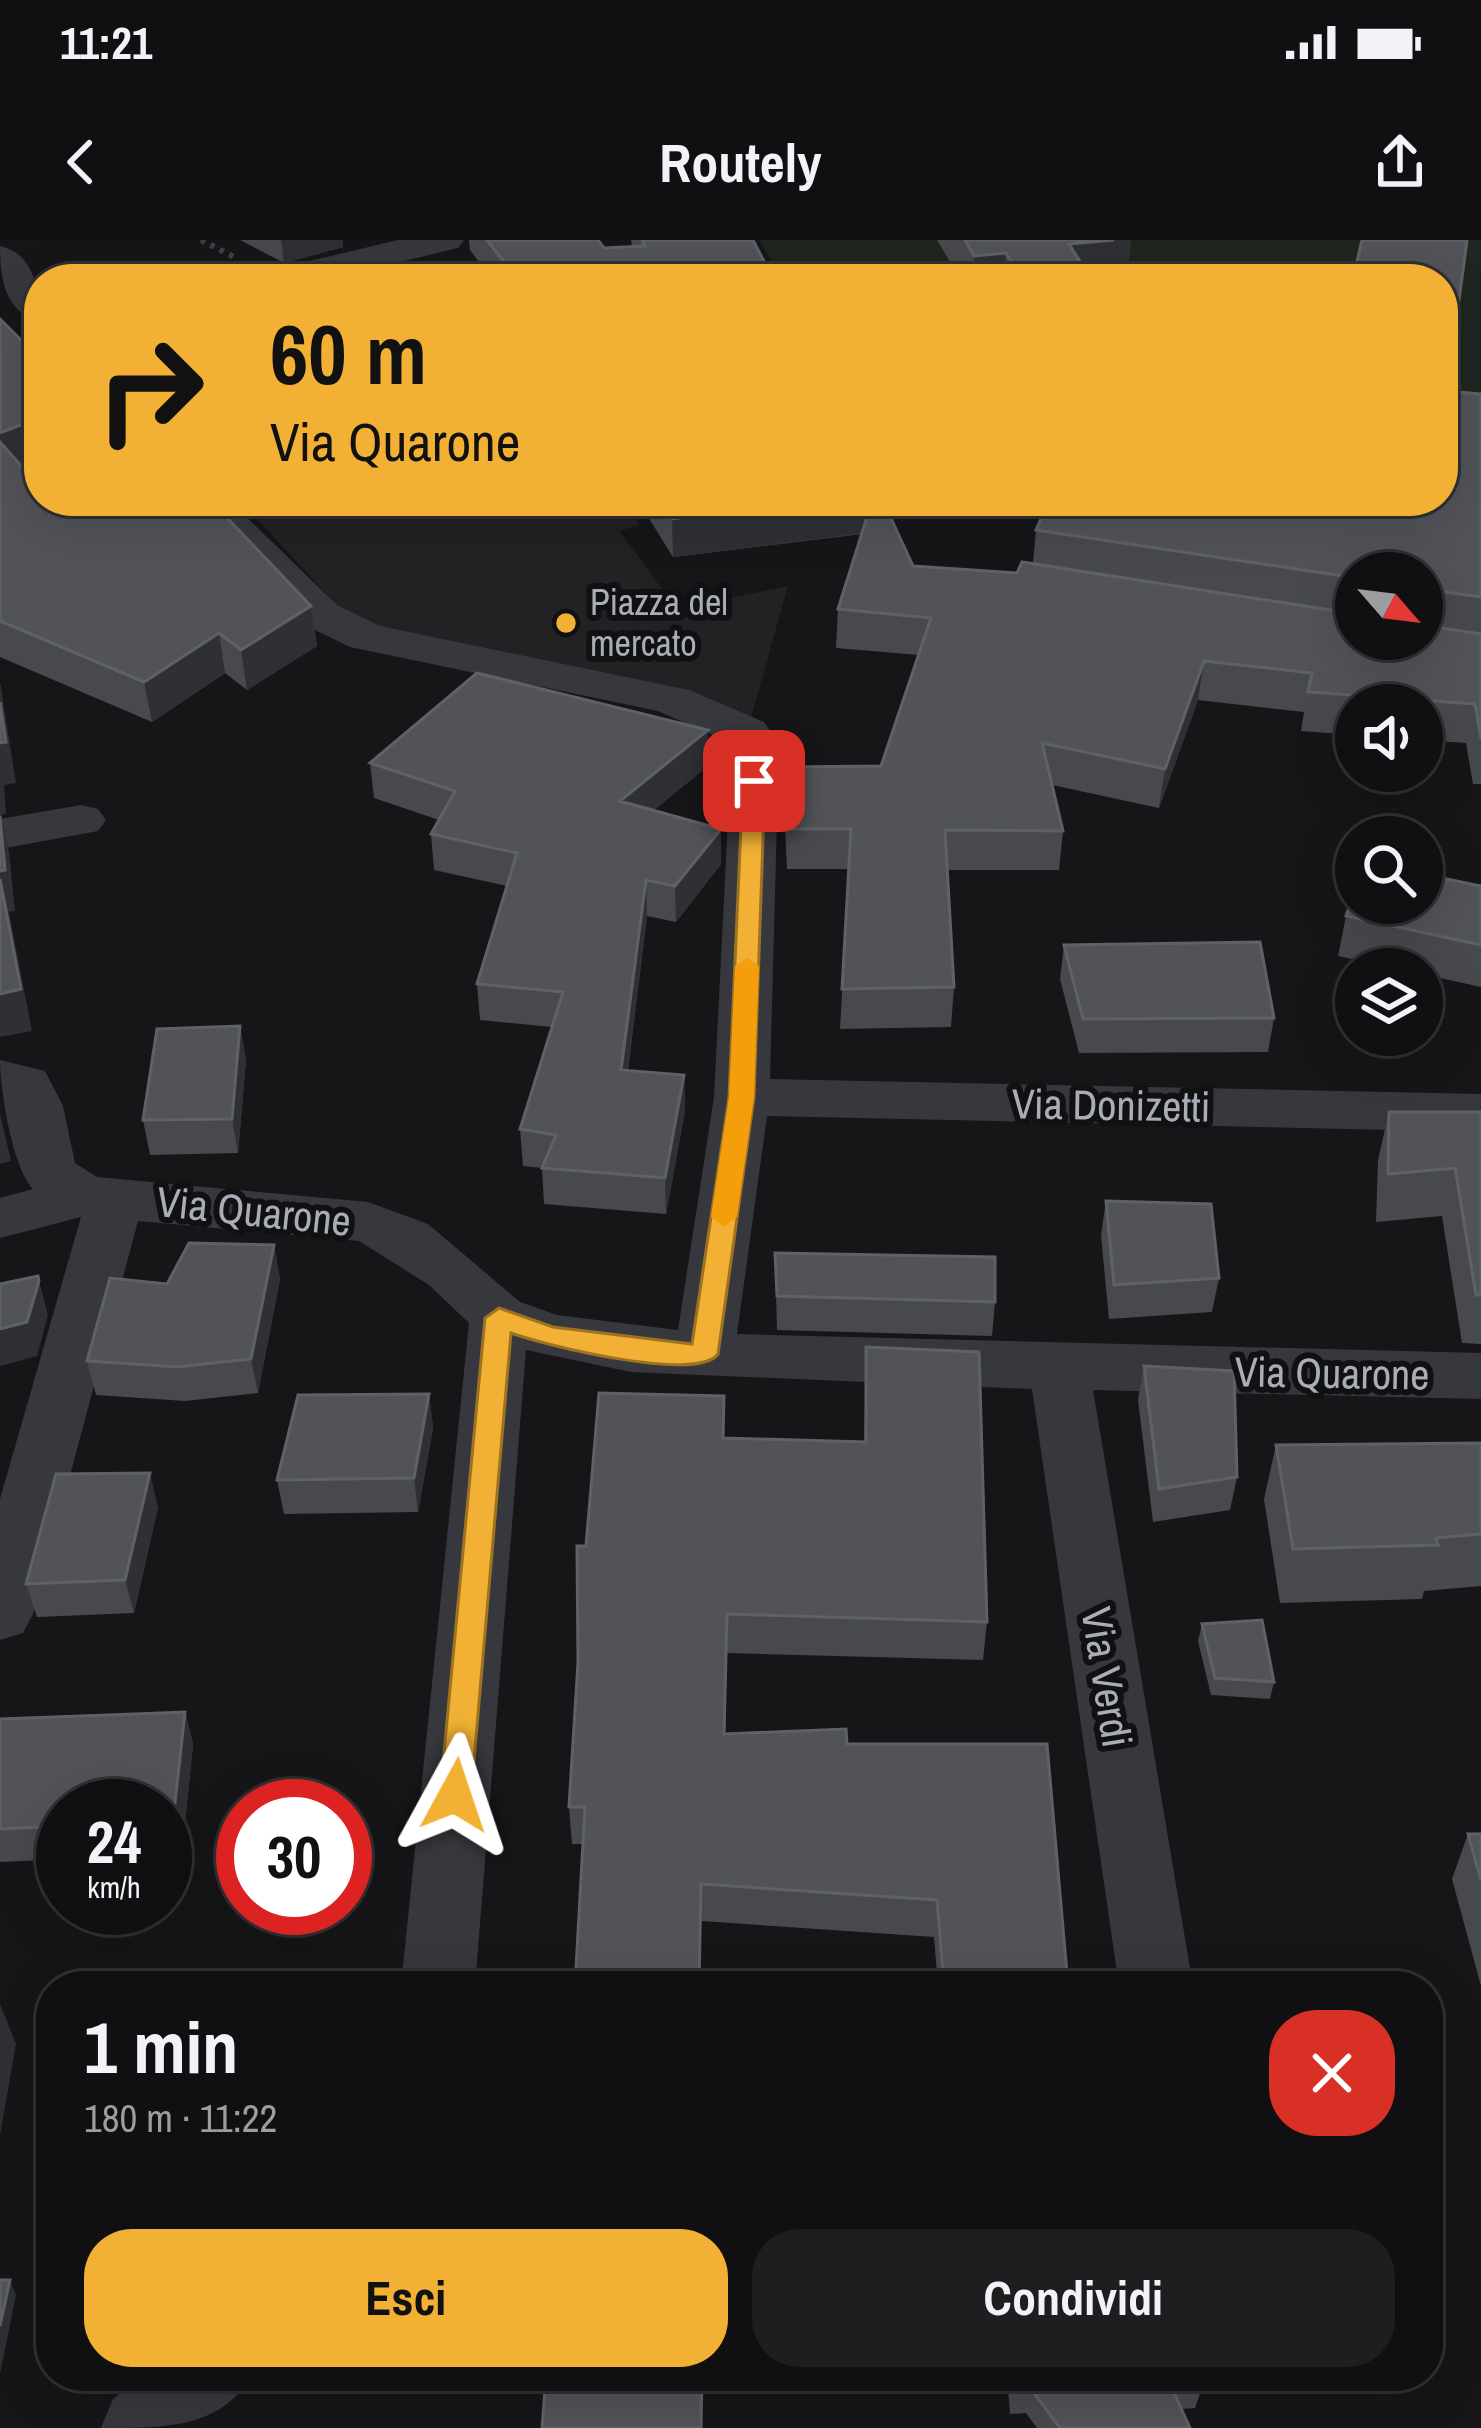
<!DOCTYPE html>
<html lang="it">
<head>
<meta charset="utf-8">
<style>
  :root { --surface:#101012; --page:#1e1e20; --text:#f1f3f6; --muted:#9c9d9f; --line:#303032; --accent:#f2b134 }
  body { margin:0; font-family:"Archivo Narrow",sans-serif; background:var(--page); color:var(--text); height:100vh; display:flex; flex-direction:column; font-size:45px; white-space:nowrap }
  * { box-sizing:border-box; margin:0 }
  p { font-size:39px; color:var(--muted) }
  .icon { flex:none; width:66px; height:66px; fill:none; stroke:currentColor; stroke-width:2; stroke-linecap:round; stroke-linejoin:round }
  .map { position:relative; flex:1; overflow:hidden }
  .sheet { position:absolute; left:36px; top:1731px; width:1407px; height:420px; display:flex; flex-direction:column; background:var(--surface); border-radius:48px; box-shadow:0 12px 48px #0002,0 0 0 3px var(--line) }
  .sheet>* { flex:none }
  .banner { position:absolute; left:24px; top:24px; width:1434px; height:252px; border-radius:48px; box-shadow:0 12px 48px #0002,0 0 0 3px var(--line); background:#f2b134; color:#111; overflow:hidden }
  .needle { width:78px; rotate:118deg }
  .tools { position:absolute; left:1335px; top:312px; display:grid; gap:24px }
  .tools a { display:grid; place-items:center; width:108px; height:108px; border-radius:50%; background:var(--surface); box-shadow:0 12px 48px #0002,0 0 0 3px var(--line); font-size:60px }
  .speed { position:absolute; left:36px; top:1539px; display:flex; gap:24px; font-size:60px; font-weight:700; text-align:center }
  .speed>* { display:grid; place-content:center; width:156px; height:156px; border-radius:50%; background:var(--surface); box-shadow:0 12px 48px #0002,0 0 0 3px var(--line); line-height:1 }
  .speed small { font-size:30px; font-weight:400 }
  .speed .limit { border:18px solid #d22; background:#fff; color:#111 }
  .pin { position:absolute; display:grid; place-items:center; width:102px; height:102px; color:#fff; margin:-51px; border-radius:24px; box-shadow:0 6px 18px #0006 }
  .me { position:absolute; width:132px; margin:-66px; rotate:5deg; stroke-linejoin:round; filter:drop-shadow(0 0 9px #0008) }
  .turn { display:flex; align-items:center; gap:42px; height:252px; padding:0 48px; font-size:54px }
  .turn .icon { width:156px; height:156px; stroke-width:2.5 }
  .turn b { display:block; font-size:84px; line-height:102px }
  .round { display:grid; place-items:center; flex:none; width:126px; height:126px; border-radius:48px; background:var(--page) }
  .summary { display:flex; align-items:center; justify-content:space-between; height:204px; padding:0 48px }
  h1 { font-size:72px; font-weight:800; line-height:90px }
  .action { display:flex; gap:24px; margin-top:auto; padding:24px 48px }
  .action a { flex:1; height:138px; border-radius:48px; background:var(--accent); color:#111; font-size:48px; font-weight:800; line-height:138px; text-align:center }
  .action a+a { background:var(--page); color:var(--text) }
  .status { display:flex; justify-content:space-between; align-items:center; height:84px; padding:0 60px; background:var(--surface); direction:ltr }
  .status svg { height:33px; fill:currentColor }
  header { display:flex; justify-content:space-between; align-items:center; height:156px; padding:0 48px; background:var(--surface); font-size:54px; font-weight:800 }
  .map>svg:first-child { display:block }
  .built { fill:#222225 }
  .green { fill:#1e261f }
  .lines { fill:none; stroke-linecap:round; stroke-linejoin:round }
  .path { stroke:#3d3f44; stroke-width:6; stroke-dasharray:4.5 6; stroke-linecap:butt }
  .street { fill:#37383d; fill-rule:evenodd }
  .wall { fill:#47494d; fill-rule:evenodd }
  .shaded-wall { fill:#2f3033 }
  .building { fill:#525359; stroke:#5f6168; stroke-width:3 }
  .route { fill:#f2b134; stroke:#9d7322; stroke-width:3 }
  .slow { fill:#f59e0b }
  .poi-dot { fill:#f2b134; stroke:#111113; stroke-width:4.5 }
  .labels { text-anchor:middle; stroke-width:12; stroke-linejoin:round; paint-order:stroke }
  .far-poi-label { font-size:36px; fill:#a8adb8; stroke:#111113; text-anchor:start }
  .street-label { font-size:42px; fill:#a8adb8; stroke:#111113 }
</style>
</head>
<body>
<div class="status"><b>11:21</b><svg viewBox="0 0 49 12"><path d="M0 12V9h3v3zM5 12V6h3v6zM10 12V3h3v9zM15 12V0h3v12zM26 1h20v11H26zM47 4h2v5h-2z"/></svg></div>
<header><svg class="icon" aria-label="back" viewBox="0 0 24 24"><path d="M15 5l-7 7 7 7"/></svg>Routely<svg class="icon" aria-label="share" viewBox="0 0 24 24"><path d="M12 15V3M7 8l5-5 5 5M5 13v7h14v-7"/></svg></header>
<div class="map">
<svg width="1481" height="2188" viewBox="0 0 1481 2188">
  <rect width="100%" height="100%" fill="#161618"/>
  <path class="built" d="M 241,261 L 622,261 L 640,285 L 619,291 L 677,369 L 788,346 L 747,492 L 366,397 Z"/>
  <path class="green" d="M 759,0 L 1481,0 L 1481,254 L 1443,250 L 1443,39 L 782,39 Z"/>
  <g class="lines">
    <path class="path" d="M 201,0 L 236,18"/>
    <path class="street" d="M 398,0 L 464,0 L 458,8 L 330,39 L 263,39 L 268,31 Z
      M 0,6 C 35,14 39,50 39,81 C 4,72 0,36 0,6 Z
      M 185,261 L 230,261 L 337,365 L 380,386 L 689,450 L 764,482 L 771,492 L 778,541 L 770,839 L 1481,854 L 1481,892 L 767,876 L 737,1094 L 1481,1113 L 1481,1159 L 1093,1150 L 1193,1746 L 1119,1746 L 1032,1149 L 631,1132 L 526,1110 L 475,1746 L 401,1746 L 469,1083 L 429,1045 L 359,1001 L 138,981 L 33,1374 L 23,1393 L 0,1400 L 0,1259 L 81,977 L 0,998 L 0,958 L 33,949 C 12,927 0,848 0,820 L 45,831 L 63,866 L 75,923 L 97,937 L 368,962 L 428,984 L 520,1062 L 557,1075 L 678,1090 L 714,857 L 730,541 L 724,500 L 658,471 L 350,407 L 305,385 Z
      M 81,565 L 98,569 L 106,580 L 98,591 L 0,609 L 0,579 Z
      M 143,2136 L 251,2136 C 221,2188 167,2188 101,2188 L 113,2159 Z"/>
  </g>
  <path class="wall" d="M 240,0 L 343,0 L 343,7 L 284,23 Z
    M 469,0 L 598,0 L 604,8 L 632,7 L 631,0 L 753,0 L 772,39 L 492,39 L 470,10 Z
    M 937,0 L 1131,0 L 1127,39 L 960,39 Z
    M 0,79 L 39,220 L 22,226 L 66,277 L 311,366 L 317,406 L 247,450 L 225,433 L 152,482 L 0,417 Z
    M 1447,151 L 1481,154 L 1481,544 L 1473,544 L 1466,503 L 1422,500 L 1422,465 L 1356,465 L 1356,495 L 1301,491 L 1304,472 L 1198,460 L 1159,568 L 1052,545 L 1063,591 L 1059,630 L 947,630 L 954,747 L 951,787 L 840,789 L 849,629 L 787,629 L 784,567 L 784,527 L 881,526 L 918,415 L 836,408 L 838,369 L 862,294 L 673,317 L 638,261 L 883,261 L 913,326 L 1017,333 L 1033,323 L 1036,290 ZM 1356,333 L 1422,333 L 1422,399 L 1356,399 Z
    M 708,490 L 708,526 L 654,570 L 721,589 L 721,624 L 676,682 L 647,676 L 628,830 L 684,835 L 685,871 L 666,974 L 544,964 L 542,928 L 523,926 L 520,889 L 552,787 L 480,780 L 477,744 L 507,646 L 434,630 L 431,594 L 439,580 L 374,558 L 370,523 Z
    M 1481,646 L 1481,747 L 1422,734 L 1422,729 L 1399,729 L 1338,716 L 1346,676 Z
    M 1064,705 L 1274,778 L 1268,812 L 1079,813 L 1060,739 Z
    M 240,786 L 246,820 L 238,913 L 150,915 L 143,880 Z
    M 1389,872 L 1481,872 L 1481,1104 L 1462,1103 L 1442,976 L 1376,982 L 1378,920 Z
    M 1106,961 L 1219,1038 L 1212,1072 L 1109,1079 L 1101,995 Z
    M 274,1005 L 280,1039 L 258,1153 L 185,1161 L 96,1155 L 87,1121 Z
    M 775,1013 L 995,1062 L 992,1096 L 777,1090 Z
    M 866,1107 L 987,1382 L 983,1420 L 727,1413 L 725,1493 L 847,1504 L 1067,1734 L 1074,1746 L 938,1746 L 934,1697 L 702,1681 L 583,1604 L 572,1604 L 569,1567 L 586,1306 L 725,1198 L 864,1202 Z
    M 1144,1126 L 1237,1237 L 1230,1270 L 1153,1282 L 1138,1160 Z
    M 429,1154 L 433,1188 L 418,1272 L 284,1274 L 277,1240 Z
    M 1481,1203 L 1481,1346 L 1424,1351 L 1422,1359 L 1280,1363 L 1264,1259 L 1276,1205 Z
    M 158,1267 L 134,1373 L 37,1377 L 26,1344 Z
    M 1202,1384 L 1274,1442 L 1270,1459 L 1211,1455 L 1198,1401 Z
    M 185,1472 L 193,1504 L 182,1613 L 165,1614 L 165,1566 L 63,1566 L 63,1619 L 0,1622 L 0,1479 Z
    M 1468,1594 L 1481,1594 L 1481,1746 L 1452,1639 Z
    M 1007,2136 L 1202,2136 L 1203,2144 L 1195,2168 L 1181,2169 L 1190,2188 L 1037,2188 L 1026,2173 L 1010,2174 Z"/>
  <path class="shaded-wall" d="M 281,0 L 343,0 L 343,7 L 284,23 Z
    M 1114,0 L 1131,0 L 1127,39 L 1065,39 L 1069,4 Z
    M 1006,13 L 1004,39 L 973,39 L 974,16 Z
    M 39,153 L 39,220 L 2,234 L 0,223 L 0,193 L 32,155 Z
    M 818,261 L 874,261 L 873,292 L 673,317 L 672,279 Z
    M 1431,350 L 1422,389 L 1422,373 L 1426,356 Z
    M 311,366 L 317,406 L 247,450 L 241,410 Z
    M 219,393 L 225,433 L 152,482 L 144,442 Z
    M 1204,421 L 1198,460 L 1159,568 L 1165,529 Z
    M 0,441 L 16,543 L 4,545 L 6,573 L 1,576 L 9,612 L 15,671 L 9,672 L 32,791 L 0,797 Z
    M 708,490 L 708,526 L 621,597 L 620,561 Z
    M 721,589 L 721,624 L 676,682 L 675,646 Z
    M 646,640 L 647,676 L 623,866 L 621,830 Z
    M 240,786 L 246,820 L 238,913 L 232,879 Z
    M 684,835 L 685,871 L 666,974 L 665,938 Z
    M 0,874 L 11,921 L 0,924 Z
    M 274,1005 L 280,1039 L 258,1153 L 251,1119 Z
    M 39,1041 L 48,1075 L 37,1116 L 0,1126 L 0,1089 Z
    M 429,1154 L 433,1188 L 418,1272 L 414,1238 Z
    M 150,1233 L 158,1267 L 134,1373 L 125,1340 Z
    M 185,1472 L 193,1504 L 182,1613 L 173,1581 Z
    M 701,1644 L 701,1746 L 699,1746 Z
    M 0,1764 L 16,1804 L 0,1895 Z
    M 10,2040 L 16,2055 L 0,2134 L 0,2086 Z"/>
  <path class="building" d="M 487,0 L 598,0 L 604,8 L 645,6 L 642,0 L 753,0 L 772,37 L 766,37 L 768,39 L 517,39 Z
    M 965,0 L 1114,0 L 1069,4 L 1091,39 L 1022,39 L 1006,13 L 974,16 Z
    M 1362,0 L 1467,0 L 1447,151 L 1481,154 L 1481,357 L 1431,350 L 1426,356 L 1422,356 L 1422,333 L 1356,333 L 1356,338 L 1036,290 L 1049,261 L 1443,261 L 1443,39 L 1353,39 Z
    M 0,79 L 39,118 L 39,153 L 32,155 L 39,163 L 39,178 L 0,193 Z
    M 0,202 L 39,246 L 39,261 L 52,261 L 66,277 L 114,261 L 190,261 L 193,264 L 211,261 L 311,366 L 241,410 L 219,393 L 144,442 L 0,381 Z
    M 661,261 L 818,261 L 672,279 Z
    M 872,261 L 883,261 L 913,326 L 1017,333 L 1022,322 L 1356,374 L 1356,399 L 1422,399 L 1422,385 L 1481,394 L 1481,499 L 1475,464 L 1308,452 L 1312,433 L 1204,421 L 1165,529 L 1042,503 L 1063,591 L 945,590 L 954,747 L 842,749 L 851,589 L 788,589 L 784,527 L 881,526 L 931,378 L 838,369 Z
    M 477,433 L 708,490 L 620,561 L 721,589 L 675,646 L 646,640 L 621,830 L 684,835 L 665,938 L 542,928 L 556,895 L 520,889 L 563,752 L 477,744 L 517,613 L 431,594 L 455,551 L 370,523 Z
    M 0,462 L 6,502 L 0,503 Z
    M 0,576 L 5,630 L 0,631 Z
    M 1422,634 L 1481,646 L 1481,705 L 1346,676 L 1356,647 L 1356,663 L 1422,663 Z
    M 0,639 L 21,749 L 0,754 Z
    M 1260,702 L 1274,778 L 1083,779 L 1064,705 Z
    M 240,786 L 232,879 L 143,880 L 157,789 Z
    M 1389,872 L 1481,872 L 1481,1055 L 1476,1055 L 1455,928 L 1388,934 Z
    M 1106,961 L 1211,964 L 1219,1038 L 1114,1045 Z
    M 189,1003 L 274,1005 L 251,1119 L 177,1127 L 87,1121 L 110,1038 L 167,1044 Z
    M 775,1013 L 995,1017 L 995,1062 L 777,1056 Z
    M 38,1036 L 39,1041 L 27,1082 L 0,1089 L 0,1044 Z
    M 866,1107 L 979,1112 L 987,1382 L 727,1374 L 724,1494 L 846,1489 L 847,1504 L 1047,1504 L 1067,1734 L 1073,1733 L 1074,1746 L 944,1746 L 937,1660 L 701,1644 L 699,1746 L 575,1746 L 585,1567 L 569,1567 L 578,1422 L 577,1306 L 586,1306 L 599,1153 L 724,1156 L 723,1198 L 866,1202 Z
    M 1144,1126 L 1234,1131 L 1237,1237 L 1159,1249 Z
    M 429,1154 L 414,1238 L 277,1240 L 298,1155 Z
    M 1481,1203 L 1481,1294 L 1436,1298 L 1438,1305 L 1293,1309 L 1276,1205 Z
    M 150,1233 L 125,1340 L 26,1344 L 56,1234 Z
    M 1262,1380 L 1274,1442 L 1215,1438 L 1202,1384 Z
    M 185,1472 L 173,1581 L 165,1581 L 165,1566 L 63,1566 L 63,1586 L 0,1589 L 0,1479 Z
    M 1468,1594 L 1481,1594 L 1481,1640 Z
    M 0,2040 L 10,2040 L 0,2086 Z
    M 546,2136 L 702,2136 L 701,2188 L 542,2188 Z
    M 1014,2136 L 1202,2136 L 1203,2144 L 1170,2144 L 1190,2188 L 1060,2188 L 1031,2149 L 1015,2149 Z"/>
  <path class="route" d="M 754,535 L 765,541 L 754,857 L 718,1114 C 697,1143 544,1105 511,1093 L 471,1555 L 467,1564 L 444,1564 L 440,1555 L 485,1078 L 499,1068 L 553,1087 L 692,1104 L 729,857 L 743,541 Z"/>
  <path class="slow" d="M 747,718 L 759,726 L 754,857 L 737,977 L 724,987 L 711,977 L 729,857 L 735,726 Z"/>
  <circle class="poi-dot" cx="566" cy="383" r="12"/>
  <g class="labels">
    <g class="far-poi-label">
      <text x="590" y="375">Piazza del<tspan x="590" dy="41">mercato</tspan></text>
    </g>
    <g class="street-label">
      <text transform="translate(1111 865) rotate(1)" y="15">Via Donizetti</text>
      <text transform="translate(254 971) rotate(6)" y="15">Via Quarone</text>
      <text transform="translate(1332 1133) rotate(1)" y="15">Via Quarone</text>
      <text transform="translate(1107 1437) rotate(81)" y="15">Via Verdi</text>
    </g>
  </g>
</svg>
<div class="tools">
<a><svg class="needle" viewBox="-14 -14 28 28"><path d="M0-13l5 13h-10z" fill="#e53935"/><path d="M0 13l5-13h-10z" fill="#9c9d9f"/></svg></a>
<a><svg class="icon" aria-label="sound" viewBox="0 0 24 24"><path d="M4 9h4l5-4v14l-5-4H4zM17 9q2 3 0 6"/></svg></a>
<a><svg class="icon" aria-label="search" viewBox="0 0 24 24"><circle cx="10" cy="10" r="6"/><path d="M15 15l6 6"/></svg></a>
<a><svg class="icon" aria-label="layers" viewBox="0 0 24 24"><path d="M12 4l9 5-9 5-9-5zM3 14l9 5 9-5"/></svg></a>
</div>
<div class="speed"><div>24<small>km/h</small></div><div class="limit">30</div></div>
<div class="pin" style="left:754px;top:541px;background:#d93025"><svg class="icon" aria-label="arrive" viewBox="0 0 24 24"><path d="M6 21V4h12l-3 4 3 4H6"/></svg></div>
<svg class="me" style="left:455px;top:1555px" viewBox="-20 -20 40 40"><path d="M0-17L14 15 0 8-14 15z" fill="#f2b134" stroke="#fff" stroke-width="4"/></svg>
<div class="banner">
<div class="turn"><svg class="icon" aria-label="right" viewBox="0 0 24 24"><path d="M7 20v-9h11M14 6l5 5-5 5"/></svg><div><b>60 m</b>Via Quarone</div></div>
</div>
<section class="sheet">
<div class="summary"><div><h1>1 min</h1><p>180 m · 11:22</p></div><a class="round" style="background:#d93025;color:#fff"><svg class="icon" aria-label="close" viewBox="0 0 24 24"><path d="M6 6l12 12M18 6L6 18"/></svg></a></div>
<div class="action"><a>Esci</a><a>Condividi</a></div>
</section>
</div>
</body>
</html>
